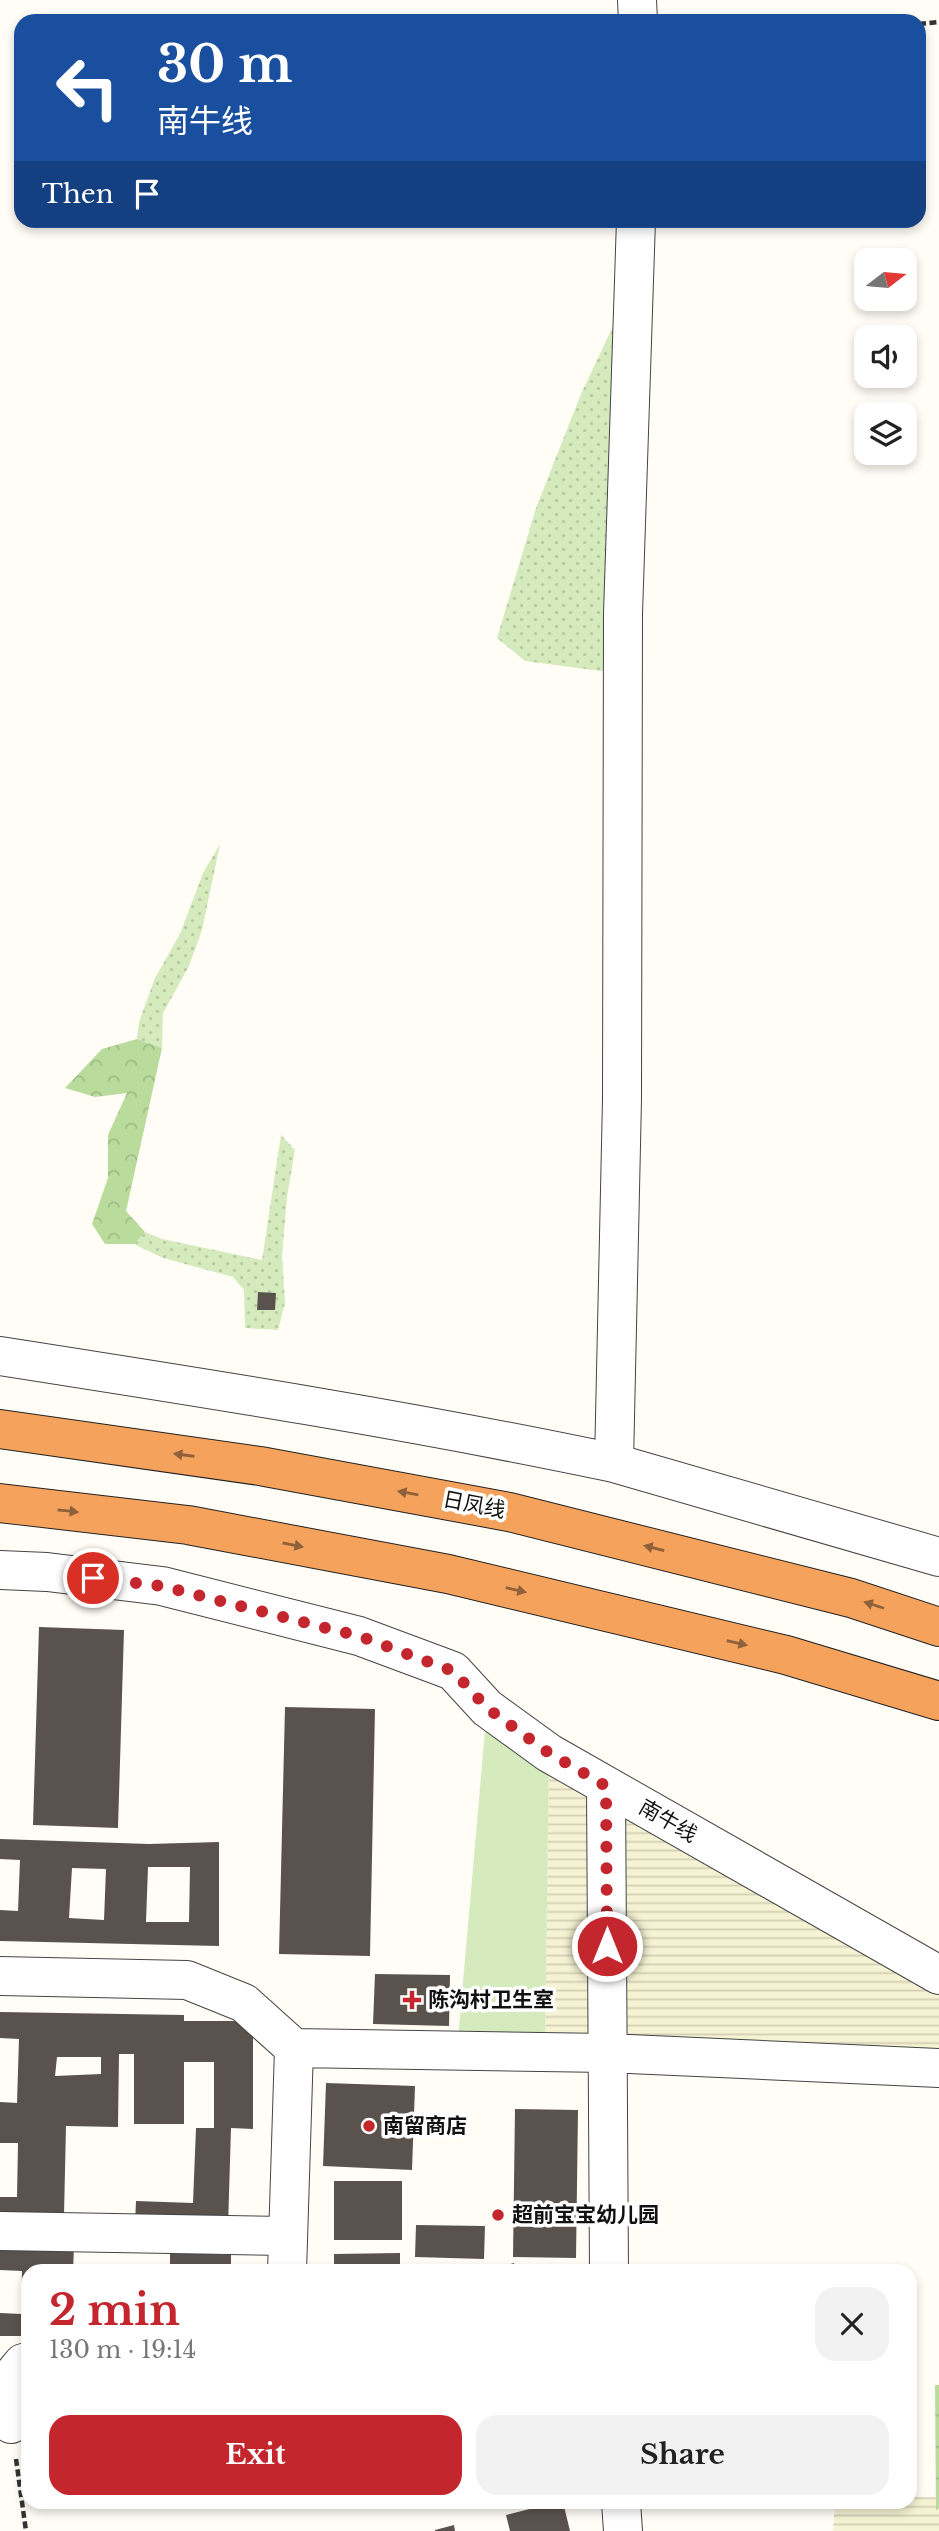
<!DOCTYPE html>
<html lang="en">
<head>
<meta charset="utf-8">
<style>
  :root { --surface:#fff; --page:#f2f2f2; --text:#222; --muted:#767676; --accent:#c4262e }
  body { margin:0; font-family:"Libre Baskerville","Noto Sans SC",serif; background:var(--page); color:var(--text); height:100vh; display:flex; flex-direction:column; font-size:26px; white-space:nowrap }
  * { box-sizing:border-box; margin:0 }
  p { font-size:23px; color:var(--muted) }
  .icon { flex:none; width:38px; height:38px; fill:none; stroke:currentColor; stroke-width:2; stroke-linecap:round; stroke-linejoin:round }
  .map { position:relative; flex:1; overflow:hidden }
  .panel { position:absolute; left:21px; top:2264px; width:896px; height:245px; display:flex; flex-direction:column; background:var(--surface); border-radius:21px; box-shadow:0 4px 10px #0003 }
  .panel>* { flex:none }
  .top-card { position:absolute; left:14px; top:14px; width:912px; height:214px; border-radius:21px; box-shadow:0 4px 10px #0003; background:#1a4fa0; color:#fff; overflow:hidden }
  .needle { width:46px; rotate:74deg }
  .controls { position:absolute; left:854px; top:248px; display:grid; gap:14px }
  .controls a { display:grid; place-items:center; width:63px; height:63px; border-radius:14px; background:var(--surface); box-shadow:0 4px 10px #0003; font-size:35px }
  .pin { position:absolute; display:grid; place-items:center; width:60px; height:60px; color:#fff; margin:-30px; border:4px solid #fff; border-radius:50%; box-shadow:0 2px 7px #0007 }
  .me { position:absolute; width:77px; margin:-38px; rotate:0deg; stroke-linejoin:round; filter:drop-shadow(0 0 5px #0008) }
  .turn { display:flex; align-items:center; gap:24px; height:147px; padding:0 28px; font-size:32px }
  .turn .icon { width:91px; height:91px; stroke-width:2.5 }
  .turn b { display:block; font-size:49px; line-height:60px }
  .then { display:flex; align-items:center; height:66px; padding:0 28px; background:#0003; gap:14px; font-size:26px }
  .round { display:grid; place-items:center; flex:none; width:74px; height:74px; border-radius:21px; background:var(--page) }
  .headline { display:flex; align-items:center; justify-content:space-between; height:119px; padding:0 28px }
  h1 { font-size:42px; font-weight:700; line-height:52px; color:var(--accent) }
  .cta { display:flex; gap:14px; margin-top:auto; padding:14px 28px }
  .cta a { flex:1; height:80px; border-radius:21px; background:var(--accent); color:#fff; font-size:28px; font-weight:700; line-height:80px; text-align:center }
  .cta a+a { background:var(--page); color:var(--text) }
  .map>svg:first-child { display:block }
  .farmland { fill:url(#farmland-rules) }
  .grass { fill:url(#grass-dots) }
  .forest { fill:url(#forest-crowns) }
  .park { fill:#d5ebbd }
  .building { fill:#5a524d; fill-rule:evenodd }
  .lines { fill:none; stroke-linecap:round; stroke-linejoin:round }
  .minor-casing { stroke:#444; stroke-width:40 }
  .highway-casing { stroke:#222; stroke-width:40 }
  .path { stroke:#333; stroke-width:4.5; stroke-dasharray:7 3.5; stroke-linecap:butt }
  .minor { stroke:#fff; stroke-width:38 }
  .highway { stroke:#f5a25d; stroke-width:38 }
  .oneway { fill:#8e613b }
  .route { stroke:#c4262e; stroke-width:12; stroke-dasharray:0 21.6 }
  .poi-dot { fill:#c4262e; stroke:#fff; stroke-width:2.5 }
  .labels { text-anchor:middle; stroke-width:7; stroke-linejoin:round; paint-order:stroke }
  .street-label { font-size:21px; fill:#111; stroke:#fff }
  .poi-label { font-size:21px; font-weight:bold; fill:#111; stroke:#fff; text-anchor:start }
</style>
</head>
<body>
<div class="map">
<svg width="939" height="2531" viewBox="0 0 939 2531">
  <defs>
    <pattern id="farmland-rules" width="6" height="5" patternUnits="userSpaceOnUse" patternTransform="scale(1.75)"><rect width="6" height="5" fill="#f6f3d4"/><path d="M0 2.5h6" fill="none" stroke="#d2cfb5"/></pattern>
    <pattern id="grass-dots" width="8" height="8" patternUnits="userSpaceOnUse" patternTransform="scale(1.75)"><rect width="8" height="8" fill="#d5ebbd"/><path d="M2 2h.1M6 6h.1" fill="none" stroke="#b6c8a1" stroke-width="1.8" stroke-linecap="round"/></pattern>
    <pattern id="forest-crowns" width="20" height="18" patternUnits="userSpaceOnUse" patternTransform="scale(1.75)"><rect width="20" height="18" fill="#b9dc9c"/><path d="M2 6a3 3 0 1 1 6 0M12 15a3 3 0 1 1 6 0" fill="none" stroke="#9ebc85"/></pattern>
  </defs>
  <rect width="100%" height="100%" fill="#fffdf5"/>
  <path class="farmland" d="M 549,1753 L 939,1975 L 939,2068 L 545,2052 Z
    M 910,2497 L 936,2497 L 936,2509 L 939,2508 L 939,2531 L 833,2531 L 835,2503 L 910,2502 Z"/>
  <path class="grass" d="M 635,280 L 623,674 L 525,661 L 497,638 L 536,508 L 581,394 Z
    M 220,844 L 202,930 L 189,966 L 163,1013 L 162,1048 L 137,1039 L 139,1022 L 155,978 L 180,934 L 203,873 Z
    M 281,1135 L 295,1150 L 287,1197 L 282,1255 L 285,1303 L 278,1330 L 245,1328 L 244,1290 L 233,1277 L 163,1258 L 134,1244 L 145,1232 L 162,1239 L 262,1260 Z"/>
  <path class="forest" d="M 137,1039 L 162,1048 L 126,1211 L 145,1232 L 134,1244 L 105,1244 L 92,1224 L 108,1178 L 108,1135 L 127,1093 L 95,1097 L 65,1088 L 102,1049 Z
    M 935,2385 L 939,2385 L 939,2508 L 936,2510 Z"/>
  <path class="park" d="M 487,1708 L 549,1753 L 545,2052 L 457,2051 Z"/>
  <path class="building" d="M 258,1292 L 276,1293 L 275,1310 L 257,1310 Z
    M 39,1627 L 124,1630 L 118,1828 L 33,1825 Z
    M 285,1707 L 375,1709 L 370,1956 L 279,1954 Z
    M 0,1839 L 149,1844 L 219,1842 L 219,1946 L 0,1941 L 0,1910 L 18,1911 L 20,1860 L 0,1859 ZM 148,1867 L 190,1867 L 189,1922 L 146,1922 ZM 72,1868 L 106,1869 L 104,1920 L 69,1918 Z
    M 375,1974 L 450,1975 L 449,2026 L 373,2024 Z
    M 0,2012 L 184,2015 L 184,2021 L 253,2021 L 253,2129 L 231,2128 L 228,2227 L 135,2224 L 136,2201 L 193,2203 L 196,2128 L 214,2128 L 214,2062 L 184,2062 L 184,2124 L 134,2124 L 134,2054 L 119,2054 L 118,2127 L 66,2126 L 64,2215 L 0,2214 L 0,2197 L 17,2197 L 18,2143 L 0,2143 L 0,2102 L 17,2103 L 19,2039 L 0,2038 ZM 57,2057 L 101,2057 L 101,2074 L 55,2076 Z
    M 326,2083 L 415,2086 L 412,2170 L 323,2166 Z
    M 515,2109 L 578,2110 L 576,2258 L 513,2257 Z
    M 334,2181 L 402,2181 L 402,2240 L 334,2240 Z
    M 416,2225 L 485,2226 L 484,2259 L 415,2257 Z
    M 0,2243 L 74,2246 L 73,2272 L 28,2272 L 28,2336 L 0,2336 L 0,2313 L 21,2314 L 22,2271 L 0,2270 Z
    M 170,2252 L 231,2255 L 231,2272 L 170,2272 Z
    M 400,2253 L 400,2272 L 334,2272 L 334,2254 Z
    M 514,2263 L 517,2272 L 487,2272 L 487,2271 Z
    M 557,2502 L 563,2502 L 570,2531 L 510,2531 L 506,2515 Z
    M 454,2525 L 455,2531 L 435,2531 L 435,2530 Z"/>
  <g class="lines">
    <g class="minor-casing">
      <path id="minor" d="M 637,0 L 638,21
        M 0,1356 C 205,1388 410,1420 614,1463 L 622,1099 L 623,614 L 636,220
        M 614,1463 L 939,1557
        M 0,1570 L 47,1572 L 162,1586 L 359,1636 L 453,1671 L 487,1708 L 549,1753 L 939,1975
        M 606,1786 L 609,2272
        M 0,1976 L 187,1980 L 244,2003 L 294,2048 L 607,2053 L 939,2068
        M 0,2231 L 288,2236
        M 287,2272 L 294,2048
        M 11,2424 L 8,2381 L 23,2363 L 28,2362
        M 621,2502 L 623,2531"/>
    </g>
    <g class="highway-casing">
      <path id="highway" d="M 0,1429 L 260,1466 L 509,1512 L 851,1598 L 939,1627
        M 0,1503 L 188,1525 L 448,1574 L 786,1655 L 939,1701"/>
    </g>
    <path class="path" d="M 919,24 L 939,22
      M 16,2459 L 26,2531"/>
    <use href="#minor" class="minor"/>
    <use href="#highway" class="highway"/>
  </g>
  <defs><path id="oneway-solid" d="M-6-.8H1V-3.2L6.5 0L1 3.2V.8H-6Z" transform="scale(1.75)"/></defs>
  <g class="oneway">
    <use href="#oneway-solid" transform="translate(184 1455) rotate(-172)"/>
    <use href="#oneway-solid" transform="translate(408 1493) rotate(-170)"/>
    <use href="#oneway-solid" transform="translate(68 1511) rotate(6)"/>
    <use href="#oneway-solid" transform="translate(293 1545) rotate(11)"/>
    <use href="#oneway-solid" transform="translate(654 1548) rotate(-166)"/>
    <use href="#oneway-solid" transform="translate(516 1590) rotate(13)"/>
    <use href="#oneway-solid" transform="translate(874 1605) rotate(-162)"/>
    <use href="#oneway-solid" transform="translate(737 1643) rotate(13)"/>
  </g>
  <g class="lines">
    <path class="route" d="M 93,1578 L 162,1586 L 334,1630 L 359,1636 L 453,1671 L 487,1708 L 549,1753 L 606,1786 L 607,1946"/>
  </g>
  <g class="poi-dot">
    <path d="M408.5 1989.5h7v7h7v7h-7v7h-7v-7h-7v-7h7z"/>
    <circle cx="369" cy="2126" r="7"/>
    <circle cx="498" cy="2215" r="7"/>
  </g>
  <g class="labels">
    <g class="street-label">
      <text transform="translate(474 1505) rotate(11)" y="7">日凤线</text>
      <text transform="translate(668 1821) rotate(30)" y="7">南牛线</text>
    </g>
    <g class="poi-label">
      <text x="428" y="2007">陈沟村卫生室</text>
      <text x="383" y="2133">南留商店</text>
      <text x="512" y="2222">超前宝宝幼儿园</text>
    </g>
  </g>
</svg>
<div class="controls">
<a><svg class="needle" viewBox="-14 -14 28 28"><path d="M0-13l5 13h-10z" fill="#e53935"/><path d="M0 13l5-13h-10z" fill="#767676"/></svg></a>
<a><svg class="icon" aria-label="sound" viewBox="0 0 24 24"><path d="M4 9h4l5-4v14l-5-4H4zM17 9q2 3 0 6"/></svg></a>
<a><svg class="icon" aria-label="layers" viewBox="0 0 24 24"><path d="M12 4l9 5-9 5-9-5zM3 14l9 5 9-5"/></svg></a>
</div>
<div class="pin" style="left:93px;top:1578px;background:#d93025"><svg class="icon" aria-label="arrive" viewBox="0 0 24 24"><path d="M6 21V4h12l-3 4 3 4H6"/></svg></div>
<svg class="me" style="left:607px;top:1946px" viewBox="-20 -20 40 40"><circle r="17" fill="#c4262e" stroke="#fff" stroke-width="3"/><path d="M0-11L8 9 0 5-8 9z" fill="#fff"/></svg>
<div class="top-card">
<div class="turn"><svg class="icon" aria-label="left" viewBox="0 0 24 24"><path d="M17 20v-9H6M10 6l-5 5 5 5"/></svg><div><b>30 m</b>南牛线</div></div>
<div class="then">Then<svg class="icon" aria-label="arrive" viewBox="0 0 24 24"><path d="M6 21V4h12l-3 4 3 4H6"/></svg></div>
</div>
<section class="panel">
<div class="headline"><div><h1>2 min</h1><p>130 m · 19:14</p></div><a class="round"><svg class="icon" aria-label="close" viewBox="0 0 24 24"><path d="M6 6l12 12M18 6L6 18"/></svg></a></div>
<div class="cta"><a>Exit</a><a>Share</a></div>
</section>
</div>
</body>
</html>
